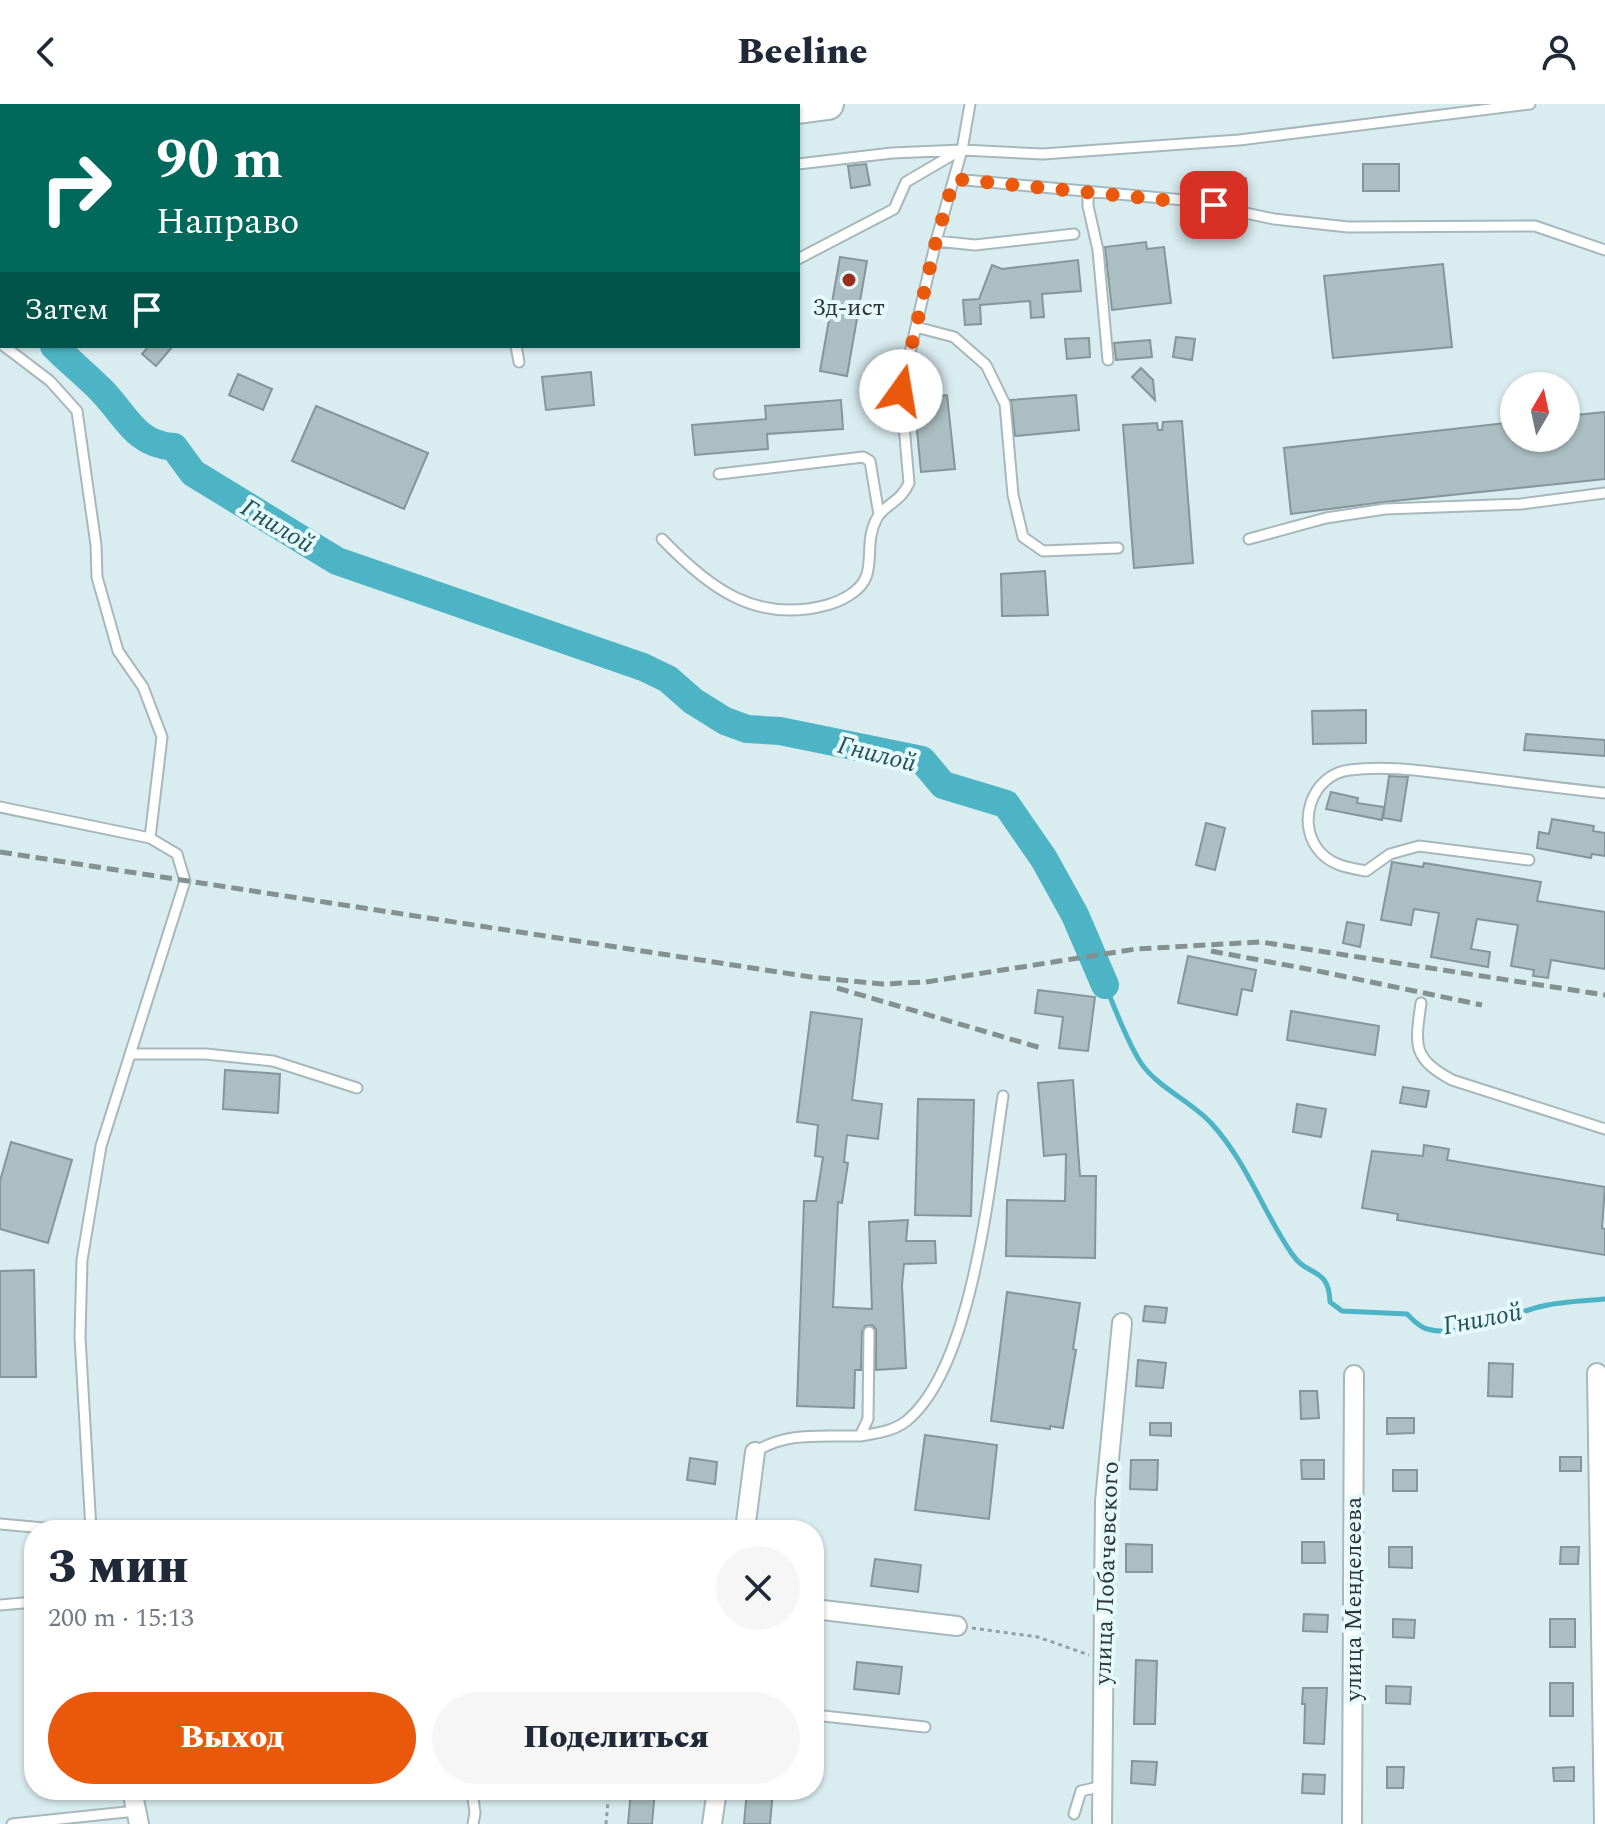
<!DOCTYPE html>
<html lang="ru">
<head>
<meta charset="utf-8">
<style>
  :root { --surface:#fff; --page:#f6f6f7; --text:#1f2937; --muted:#747a83; --accent:#ea580c }
  body { margin:0; font-family:Spectral,serif; background:var(--page); color:var(--text); height:100vh; display:flex; flex-direction:column; font-size:30px; white-space:nowrap }
  * { box-sizing:border-box; margin:0 }
  p { font-size:26px; color:var(--muted) }
  .icon { flex:none; width:44px; height:44px; fill:none; stroke:currentColor; stroke-width:2; stroke-linecap:round; stroke-linejoin:round }
  .map { position:relative; flex:1; overflow:hidden }
  .sheet { position:absolute; left:24px; top:1416px; width:800px; height:280px; display:flex; flex-direction:column; background:var(--surface); border-radius:32px; box-shadow:0 2px 6px #0004 }
  .sheet>* { flex:none }
  .banner { position:absolute; left:0px; top:0px; width:800px; height:244px; box-shadow:0 2px 6px #0004; background:#00695c; color:#fff; overflow:hidden }
  .needle { width:52px; rotate:9deg }
  .controls { position:absolute; left:1500px; top:268px; display:grid; gap:16px }
  .controls a { display:grid; place-items:center; width:80px; height:80px; border-radius:50%; background:var(--surface); box-shadow:0 2px 6px #0004; font-size:40px }
  .pin { position:absolute; display:grid; place-items:center; width:68px; height:68px; color:#fff; margin:-34px; border-radius:16px; box-shadow:0 4px 12px #0006 }
  .me { position:absolute; width:88px; margin:-44px; rotate:13deg; stroke-linejoin:round; filter:drop-shadow(0 0 6px #0008) }
  .turn { display:flex; align-items:center; gap:28px; height:168px; padding:0 24px; font-size:36px }
  .turn .icon { width:104px; height:104px; stroke-width:2.5 }
  .turn b { display:block; font-size:56px; line-height:68px }
  .then { display:flex; align-items:center; height:76px; padding:0 24px; background:#0003; gap:16px; font-size:30px }
  .round { display:grid; place-items:center; flex:none; width:84px; height:84px; border-radius:42px; background:var(--page) }
  .summary { display:flex; align-items:center; justify-content:space-between; height:136px; padding:0 24px }
  h1 { font-size:48px; font-weight:800; line-height:60px }
  .primary-button { display:flex; gap:16px; margin-top:auto; padding:16px 24px }
  .primary-button a { flex:1; height:92px; border-radius:48px; background:var(--accent); color:#fff; font-size:32px; font-weight:800; line-height:92px; text-align:center }
  .primary-button a+a { background:var(--page); color:var(--text) }
  header { display:flex; justify-content:space-between; align-items:center; height:104px; padding:0 24px; background:var(--surface); font-size:36px; font-weight:800 }
  .map>svg:first-child { display:block }
  .lines { fill:none; stroke-linecap:round; stroke-linejoin:round }
  .stream { stroke:#4db4c5; stroke-width:5 }
  .river { stroke:#4db4c5; stroke-width:28 }
  .building { fill:#abbec1; stroke:#849699; stroke-width:2 }
  .service-casing { stroke:#a6b8bc; stroke-width:13 }
  .minor-casing { stroke:#a6b8bc; stroke-width:22 }
  .trunk-casing { stroke:#a6b8bc; stroke-width:34 }
  .path { stroke:#92a0a3; stroke-width:3; stroke-dasharray:4 4; stroke-linecap:butt }
  .service { stroke:#fff; stroke-width:9 }
  .minor { stroke:#fff; stroke-width:18 }
  .trunk { stroke:#fff; stroke-width:30 }
  .rail { stroke:#849193; stroke-width:5; stroke-dasharray:12 6; stroke-linecap:butt }
  .route { stroke:#ea580c; stroke-width:14; stroke-dasharray:0 25.2 }
  .poi-dot { fill:#982e1d; stroke:#e6fafd; stroke-width:3 }
  .labels { text-anchor:middle; stroke-width:8; stroke-linejoin:round; paint-order:stroke }
  .poi-label { font-size:24px; fill:#2d3435; stroke:#e6fafd }
  .street-label { font-size:24px; fill:#2d3435; stroke:#e6fafd }
  .water-label { font-size:26px; font-style:italic; fill:#255259; stroke:#e6fafd }
</style>
</head>
<body>
<header><svg class="icon" aria-label="back" viewBox="0 0 24 24"><path d="M15 5l-7 7 7 7"/></svg>Beeline<svg class="icon" aria-label="person" viewBox="0 0 24 24"><circle cx="12" cy="8" r="4"/><path d="M4 21q1-7 8-7t8 7"/></svg></header>
<div class="map">
<svg width="1605" height="1720" viewBox="0 0 1605 1720">
  <rect width="100%" height="100%" fill="#d9ecf0"/>
  <g class="lines">
    <path class="stream" d="M 1105,881 C 1116,906 1126,936 1141,959 C 1157,983 1192,998 1211,1019 C 1247,1058 1263,1108 1292,1150 C 1308,1174 1329,1162 1330,1198 L 1342,1207 L 1407,1210 C 1413,1216 1419,1223 1427,1225 C 1459,1235 1511,1209 1543,1202 C 1563,1197 1585,1197 1605,1195"/>
    <path class="river" d="M 0,190 L 2,191
      M 54,242 C 69,257 86,271 101,286 C 126,311 134,340 174,343 L 193,369 L 337,457 L 643,563 L 668,575 L 693,597 L 725,617 L 747,625 L 780,627 L 922,656 L 943,681 L 1006,700 L 1044,755 L 1075,811 L 1105,881"/>
  </g>
  <path class="building" d="M 866,60 L 870,81 L 851,84 L 848,62 Z
    M 1363,60 L 1399,60 L 1399,87 L 1363,87 Z
    M 1246,74 L 1247,92 L 1230,94 L 1228,75 Z
    M 1146,138 L 1147,145 L 1164,143 L 1171,199 L 1112,206 L 1105,143 Z
    M 840,153 L 867,157 L 847,272 L 820,267 Z
    M 1078,156 L 1081,187 L 1042,190 L 1044,213 L 1031,214 L 1030,197 L 980,201 L 981,220 L 965,221 L 963,196 L 979,195 L 992,161 L 1002,165 Z
    M 1443,160 L 1452,243 L 1333,254 L 1324,172 Z
    M 1176,233 L 1195,235 L 1192,256 L 1173,253 Z
    M 1089,234 L 1090,253 L 1067,255 L 1065,235 Z
    M 1150,236 L 1152,253 L 1116,256 L 1114,239 Z
    M 149,242 L 173,242 L 156,262 L 142,250 Z
    M 1141,264 L 1153,276 L 1155,296 L 1132,273 Z
    M 591,268 L 594,301 L 546,306 L 542,273 Z
    M 238,270 L 272,285 L 263,306 L 229,291 Z
    M 947,291 L 955,365 L 921,368 L 914,295 Z
    M 1076,291 L 1079,326 L 1015,332 L 1011,296 Z
    M 841,296 L 843,325 L 767,330 L 768,345 L 695,351 L 692,321 L 766,315 L 765,302 Z
    M 316,302 L 428,349 L 404,405 L 292,357 Z
    M 1605,308 L 1605,375 L 1384,398 L 1291,410 L 1284,344 L 1514,318 L 1514,334 L 1566,334 L 1566,312 Z
    M 1182,317 L 1193,459 L 1134,464 L 1123,321 L 1157,319 L 1158,326 L 1162,326 L 1163,318 Z
    M 1045,467 L 1048,511 L 1002,512 L 1001,470 Z
    M 1366,606 L 1366,639 L 1313,640 L 1312,607 Z
    M 1526,630 L 1605,636 L 1605,652 L 1524,646 Z
    M 1389,672 L 1408,673 L 1401,717 L 1383,714 Z
    M 1331,688 L 1358,694 L 1357,699 L 1384,703 L 1382,716 L 1326,705 Z
    M 1552,715 L 1594,722 L 1593,727 L 1605,729 L 1605,752 L 1592,750 L 1591,754 L 1537,744 L 1539,728 L 1549,730 Z
    M 1206,719 L 1225,724 L 1215,766 L 1196,761 Z
    M 1392,758 L 1423,763 L 1424,759 L 1541,778 L 1537,797 L 1605,808 L 1605,865 L 1551,856 L 1548,874 L 1533,872 L 1534,866 L 1511,862 L 1518,821 L 1477,815 L 1471,845 L 1490,848 L 1488,863 L 1431,853 L 1439,809 L 1414,805 L 1411,821 L 1381,816 Z
    M 1347,818 L 1364,821 L 1360,843 L 1343,839 Z
    M 1188,852 L 1256,866 L 1252,887 L 1242,885 L 1237,911 L 1178,899 Z
    M 1038,886 L 1095,893 L 1088,947 L 1059,944 L 1063,913 L 1035,909 Z
    M 1291,907 L 1379,922 L 1375,951 L 1287,936 Z
    M 811,908 L 862,915 L 852,996 L 882,1000 L 878,1035 L 847,1031 L 844,1058 L 848,1059 L 842,1099 L 838,1098 L 833,1203 L 872,1205 L 869,1118 L 908,1116 L 906,1137 L 935,1137 L 936,1159 L 904,1160 L 902,1181 L 906,1264 L 876,1266 L 876,1225 L 872,1221 L 865,1222 L 862,1228 L 861,1266 L 855,1266 L 854,1304 L 797,1302 L 804,1097 L 816,1097 L 823,1053 L 815,1052 L 818,1021 L 797,1018 Z
    M 225,966 L 280,970 L 278,1009 L 223,1005 Z
    M 1073,976 L 1080,1072 L 1096,1072 L 1095,1154 L 1006,1152 L 1007,1096 L 1065,1097 L 1066,1050 L 1044,1052 L 1038,979 Z
    M 1403,983 L 1429,987 L 1426,1003 L 1400,999 Z
    M 918,995 L 974,996 L 971,1112 L 915,1111 Z
    M 1297,1000 L 1326,1005 L 1321,1033 L 1293,1028 Z
    M 11,1038 L 72,1056 L 48,1139 L 0,1125 L 0,1077 Z
    M 1424,1041 L 1449,1045 L 1447,1056 L 1605,1083 L 1602,1124 L 1605,1125 L 1605,1151 L 1397,1116 L 1398,1110 L 1362,1104 L 1372,1047 L 1423,1052 Z
    M 34,1166 L 36,1273 L 0,1273 L 0,1167 Z
    M 1007,1188 L 1080,1199 L 1073,1245 L 1076,1246 L 1063,1324 L 1050,1322 L 1050,1325 L 991,1317 Z
    M 1145,1202 L 1167,1204 L 1165,1219 L 1143,1217 Z
    M 1138,1256 L 1166,1259 L 1163,1284 L 1136,1282 Z
    M 1489,1259 L 1513,1260 L 1512,1293 L 1488,1292 Z
    M 1300,1287 L 1317,1287 L 1319,1314 L 1301,1315 Z
    M 1387,1314 L 1414,1314 L 1414,1329 L 1387,1330 Z
    M 1150,1319 L 1171,1319 L 1171,1332 L 1150,1331 Z
    M 925,1331 L 997,1341 L 989,1415 L 915,1406 Z
    M 1560,1353 L 1581,1353 L 1581,1367 L 1560,1367 Z
    M 690,1354 L 717,1358 L 715,1380 L 687,1376 Z
    M 1131,1356 L 1158,1356 L 1157,1386 L 1130,1385 Z
    M 1301,1356 L 1324,1356 L 1324,1375 L 1302,1375 Z
    M 1393,1366 L 1417,1366 L 1417,1387 L 1393,1387 Z
    M 1302,1438 L 1324,1438 L 1325,1459 L 1302,1459 Z
    M 1126,1440 L 1152,1441 L 1152,1468 L 1126,1468 Z
    M 1389,1443 L 1412,1443 L 1412,1464 L 1389,1463 Z
    M 1561,1443 L 1579,1443 L 1578,1460 L 1560,1460 Z
    M 875,1455 L 921,1461 L 918,1488 L 871,1482 Z
    M 1304,1510 L 1328,1511 L 1327,1528 L 1303,1527 Z
    M 1393,1515 L 1415,1516 L 1414,1534 L 1393,1533 Z
    M 1550,1515 L 1575,1515 L 1575,1543 L 1550,1543 Z
    M 1136,1556 L 1157,1557 L 1155,1620 L 1134,1620 Z
    M 857,1558 L 902,1563 L 899,1590 L 854,1585 Z
    M 1550,1579 L 1573,1579 L 1573,1612 L 1550,1612 Z
    M 1386,1582 L 1411,1583 L 1410,1600 L 1386,1599 Z
    M 1303,1584 L 1327,1584 L 1324,1640 L 1304,1639 L 1305,1600 L 1302,1600 Z
    M 1132,1657 L 1157,1658 L 1155,1681 L 1131,1679 Z
    M 1387,1663 L 1404,1663 L 1403,1684 L 1387,1684 Z
    M 1574,1663 L 1574,1677 L 1554,1677 L 1553,1664 Z
    M 1303,1670 L 1325,1671 L 1324,1690 L 1302,1689 Z
    M 631,1686 L 655,1686 L 652,1720 L 628,1720 Z
    M 747,1686 L 773,1686 L 770,1720 L 744,1720 Z"/>
  <g class="lines">
    <g class="service-casing">
      <path id="service" d="M 798,60 L 892,49 L 962,46 L 1043,50 L 1239,36 L 1530,0
        M 954,75 L 1184,96 L 1274,115 L 1348,123 L 1535,122 L 1605,146
        M 1088,87 L 1088,102 L 1098,146 L 1108,256
        M 936,137 L 975,141 L 1074,130
        M 798,155 L 894,105 L 906,78 L 959,47
        M 916,223 L 954,233 L 986,261 L 1005,300 L 1013,391 L 1023,433 L 1043,447 L 1118,444
        M 4,242 L 50,277 L 77,307 L 96,441 L 97,473 L 118,547 L 143,583 L 162,633 L 150,734 L 177,750 L 185,777 L 101,1042 L 82,1156 L 80,1233 L 91,1426
        M 516,242 L 519,258
        M 719,370 L 863,353 L 870,357 L 879,411
        M 662,435 C 709,484 756,520 827,501 C 841,497 860,488 866,473 C 873,456 865,436 877,414 C 885,400 901,398 909,379 L 901,287 L 936,137 L 962,46 L 970,0
        M 1249,435 L 1326,414 L 1385,405 L 1521,400 L 1605,389
        M 0,703 L 150,734
        M 1529,756 L 1419,742 L 1390,750 L 1366,767 C 1350,764 1334,762 1322,750 C 1294,722 1311,670 1350,666 C 1388,661 1428,668 1466,672 C 1512,678 1559,684 1605,689
        M 1421,899 C 1415,942 1412,954 1452,976 L 1605,1025
        M 132,950 L 206,950 L 273,957 L 357,984
        M 860,1332 C 878,1329 897,1327 911,1313 C 974,1254 990,1076 1003,992
        M 755,1348 C 787,1327 823,1333 860,1332 L 868,1315 L 869,1228
        M 0,1420 L 66,1426
        M 0,1501 L 34,1498
        M 814,1611 L 925,1623
        M 472,1686 L 475,1709 L 473,1720
        M 1074,1710 L 1081,1687 L 1103,1682
        M 12,1720 L 136,1707"/>
    </g>
    <g class="minor-casing">
      <path id="minor" d="M 1597,1269 L 1604,1720
        M 745,1426 L 755,1348
        M 814,1505 L 957,1522
        M 132,1686 L 139,1720
        M 712,1720 L 717,1686
        M 1102,1720 L 1105,1397 L 1122,1219
        M 1352,1720 L 1354,1271"/>
    </g>
    <g class="trunk-casing">
      <path id="trunk" d="M 648,2 L 664,0
        M 798,4 L 828,0
        M 0,93 L 2,93"/>
    </g>
    <path class="path" d="M 972,1524 L 1038,1533 L 1089,1551
      M 606,1720 L 609,1686"/>
    <use href="#service" class="service"/>
    <use href="#minor" class="minor"/>
    <use href="#trunk" class="trunk"/>
    <path class="rail" d="M 0,748 L 811,873 L 882,880 L 926,878 L 1136,845 L 1261,838 L 1605,891
      M 1211,847 L 1313,866 L 1482,901
      M 837,884 L 1041,944"/>
  </g>
  <g class="lines">
    <path class="route" d="M 901,287 L 936,137 L 954,75 L 1214,101"/>
  </g>
  <circle class="poi-dot" cx="849" cy="176" r="8"/>
  <g class="labels">
    <g class="poi-label">
      <text x="849" y="211">3д-ист</text>
    </g>
    <g class="street-label">
      <text transform="translate(1106 1469) rotate(-88)" y="8">улица Лобачевского</text>
      <text transform="translate(1353 1495) rotate(-90)" y="8">улица Менделеева</text>
    </g>
    <g class="water-label">
      <text transform="translate(278 421) rotate(31)" y="9">Гнилой</text>
      <text transform="translate(877 649) rotate(14)" y="9">Гнилой</text>
      <text transform="translate(1482 1214) rotate(-11)" y="9">Гнилой</text>
    </g>
  </g>
</svg>
<div class="controls">
<a><svg class="needle" viewBox="-14 -14 28 28"><path d="M0-13l5 13h-10z" fill="#e53935"/><path d="M0 13l5-13h-10z" fill="#747a83"/></svg></a>
</div>
<div class="pin" style="left:1214px;top:101px;background:#d93025"><svg class="icon" aria-label="arrive" viewBox="0 0 24 24"><path d="M6 21V4h12l-3 4 3 4H6"/></svg></div>
<svg class="me" style="left:901px;top:287px" viewBox="-20 -20 40 40"><circle r="19" fill="#fff"/><path d="M0-13L10 11 0 6-10 11z" fill="#ea580c"/></svg>
<div class="banner">
<div class="turn"><svg class="icon" aria-label="right" viewBox="0 0 24 24"><path d="M7 20v-9h11M14 6l5 5-5 5"/></svg><div><b>90 m</b>Направо</div></div>
<div class="then">Затем<svg class="icon" aria-label="arrive" viewBox="0 0 24 24"><path d="M6 21V4h12l-3 4 3 4H6"/></svg></div>
</div>
<section class="sheet">
<div class="summary"><div><h1>3 мин</h1><p>200 m · 15:13</p></div><a class="round"><svg class="icon" aria-label="close" viewBox="0 0 24 24"><path d="M6 6l12 12M18 6L6 18"/></svg></a></div>
<div class="primary-button"><a>Выход</a><a>Поделиться</a></div>
</section>
</div>
</body>
</html>
